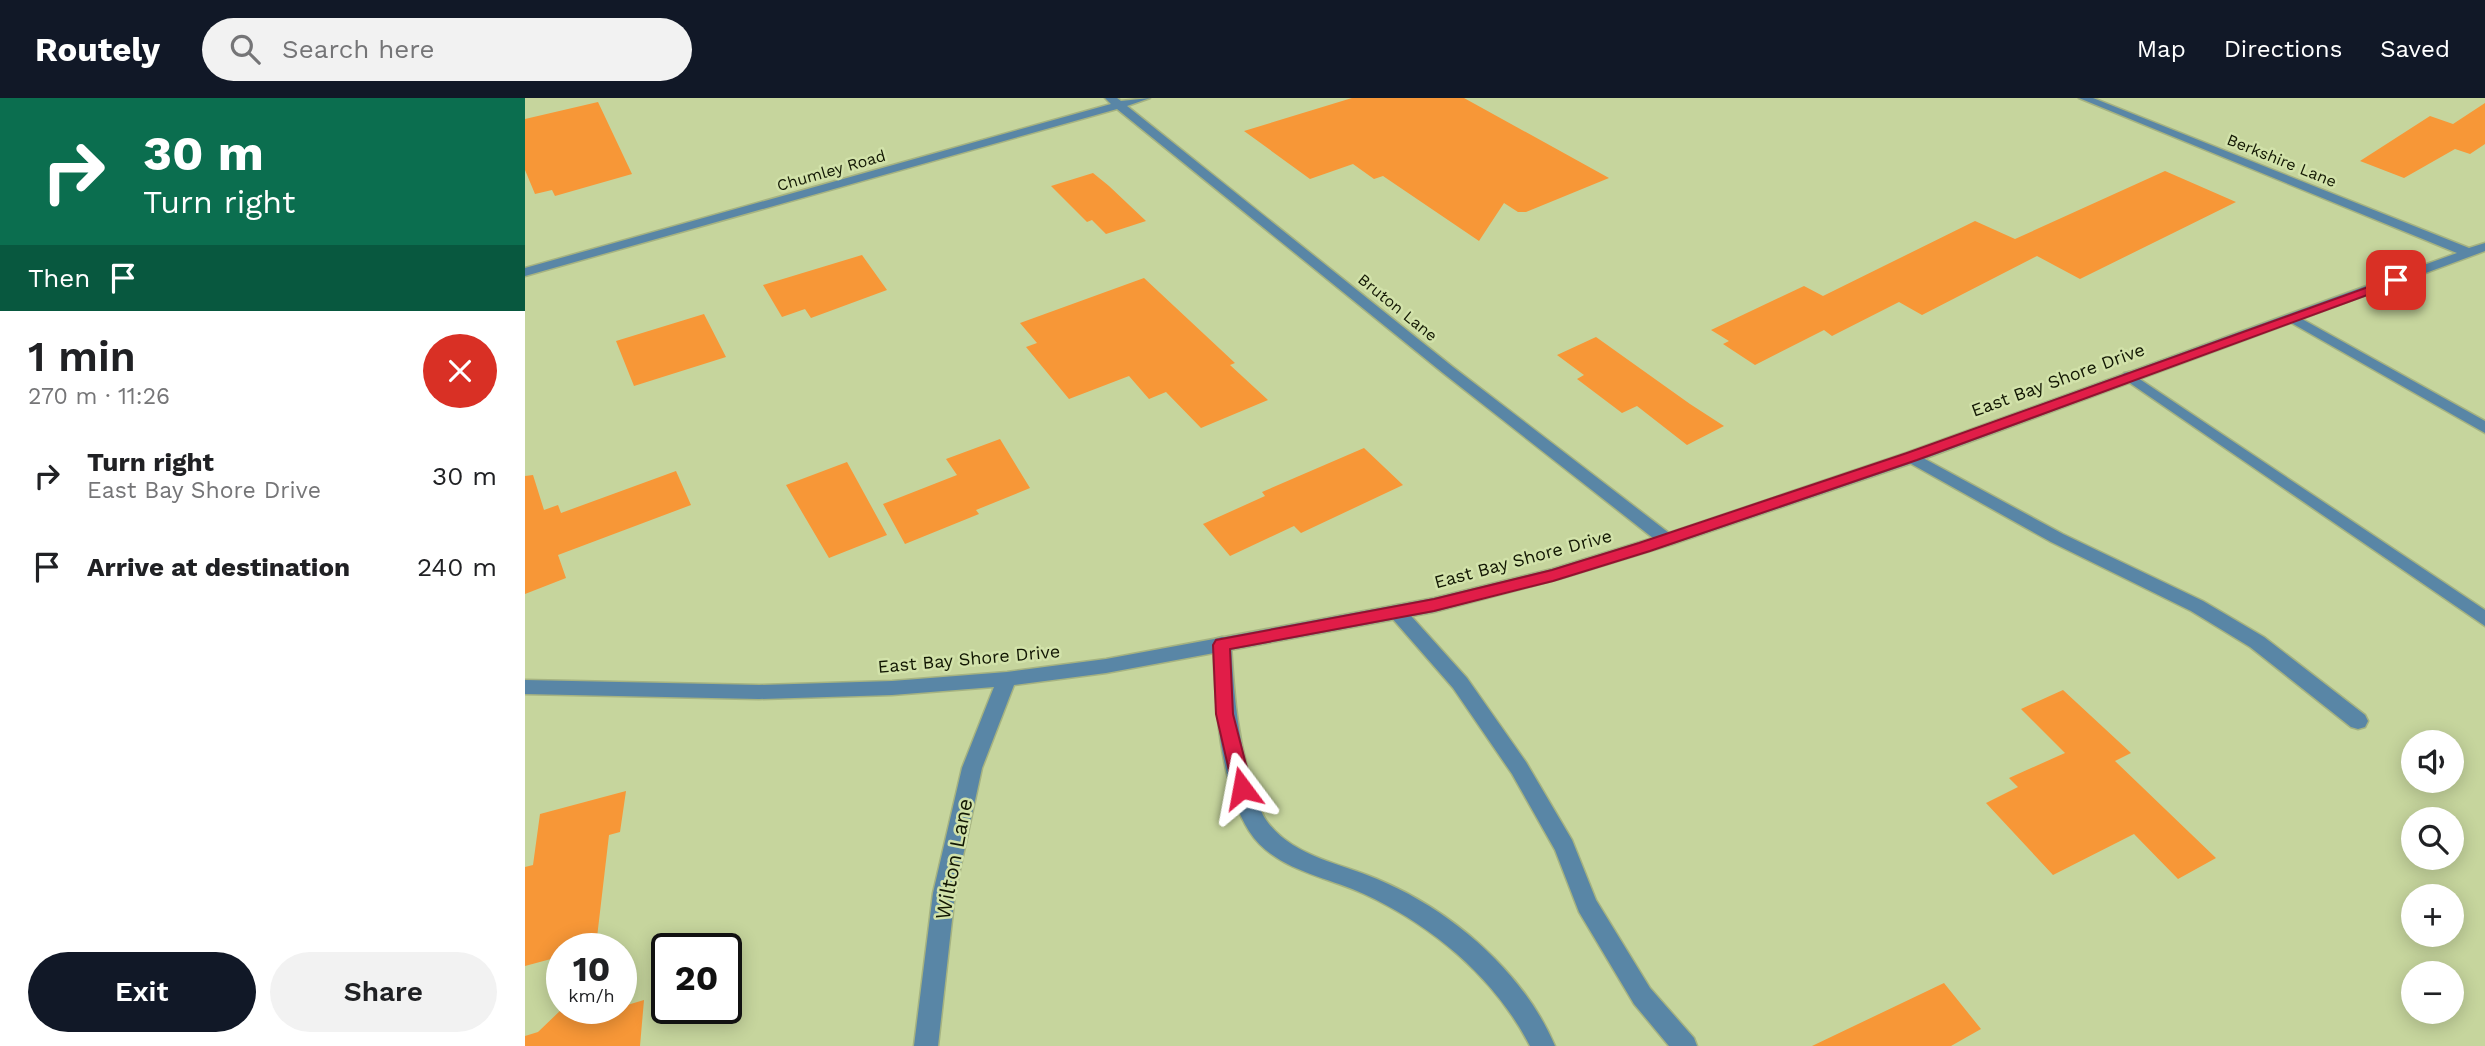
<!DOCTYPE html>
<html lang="en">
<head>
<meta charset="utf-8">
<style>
  :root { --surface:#fff; --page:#f2f2f2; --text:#202124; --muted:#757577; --accent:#111827 }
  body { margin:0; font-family:"Work Sans",sans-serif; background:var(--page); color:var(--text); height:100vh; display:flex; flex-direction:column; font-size:26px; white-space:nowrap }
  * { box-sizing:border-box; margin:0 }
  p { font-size:23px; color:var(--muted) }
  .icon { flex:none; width:38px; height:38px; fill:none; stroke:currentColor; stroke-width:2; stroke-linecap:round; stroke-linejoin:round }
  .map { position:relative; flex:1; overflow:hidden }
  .panel { display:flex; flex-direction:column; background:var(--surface); width:525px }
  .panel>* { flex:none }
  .banner { background:#0b6e4f; color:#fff; overflow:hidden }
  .controls { position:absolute; left:1876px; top:632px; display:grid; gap:14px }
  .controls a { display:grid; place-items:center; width:63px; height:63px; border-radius:50%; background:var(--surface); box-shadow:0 4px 18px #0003; font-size:35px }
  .speed { position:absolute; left:21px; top:835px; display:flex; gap:14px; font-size:35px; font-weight:700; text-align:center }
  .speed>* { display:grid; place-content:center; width:91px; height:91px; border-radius:50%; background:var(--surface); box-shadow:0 4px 18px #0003; line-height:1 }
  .speed small { font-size:18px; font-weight:400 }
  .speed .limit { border:4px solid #111; border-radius:10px; background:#fff; color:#111 }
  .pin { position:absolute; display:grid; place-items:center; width:60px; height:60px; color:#fff; margin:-30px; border-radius:14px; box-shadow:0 4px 10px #0006 }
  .me { position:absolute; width:77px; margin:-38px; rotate:347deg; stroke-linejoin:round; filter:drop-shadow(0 0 5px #0008) }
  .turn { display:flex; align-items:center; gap:24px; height:147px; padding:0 28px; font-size:32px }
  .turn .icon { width:91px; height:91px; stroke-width:2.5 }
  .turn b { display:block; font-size:49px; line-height:60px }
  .then { display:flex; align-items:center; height:66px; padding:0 28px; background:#0003; gap:14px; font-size:26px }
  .round { display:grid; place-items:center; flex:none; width:74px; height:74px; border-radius:37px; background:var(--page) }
  .head { display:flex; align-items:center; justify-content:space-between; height:119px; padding:0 28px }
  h1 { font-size:42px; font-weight:600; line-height:52px }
  .action { display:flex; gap:14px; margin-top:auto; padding:14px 28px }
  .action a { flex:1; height:80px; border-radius:42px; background:var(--accent); color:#fff; font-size:28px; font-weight:600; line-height:80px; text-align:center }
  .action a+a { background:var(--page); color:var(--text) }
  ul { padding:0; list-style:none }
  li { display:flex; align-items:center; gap:21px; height:91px; padding:0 28px }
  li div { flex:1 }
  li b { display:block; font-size:26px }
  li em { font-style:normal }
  header { display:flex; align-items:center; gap:42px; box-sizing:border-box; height:98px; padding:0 35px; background:var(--accent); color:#fff }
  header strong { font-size:33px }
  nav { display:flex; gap:38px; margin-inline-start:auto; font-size:24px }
  .search { width:490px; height:63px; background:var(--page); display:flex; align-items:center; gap:18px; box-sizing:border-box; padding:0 24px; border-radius:38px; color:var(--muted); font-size:26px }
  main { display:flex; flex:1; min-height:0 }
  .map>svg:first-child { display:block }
  .building { fill:#f79737 }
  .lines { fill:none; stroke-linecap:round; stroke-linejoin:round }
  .lane-casing { stroke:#a6b381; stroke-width:3 }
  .street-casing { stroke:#a6b381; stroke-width:3 }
  .lane { fill:#5986a6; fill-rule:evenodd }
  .street { fill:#5986a6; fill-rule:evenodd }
  .route { fill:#e11d48; stroke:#92132f; stroke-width:2 }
  .labels { text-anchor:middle; stroke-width:5; stroke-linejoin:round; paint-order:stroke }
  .far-street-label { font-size:16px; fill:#121703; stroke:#d2e2aa }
  .street-label { font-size:18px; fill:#121703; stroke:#d2e2aa }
  .near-street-label { font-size:21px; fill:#121703; stroke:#d2e2aa }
</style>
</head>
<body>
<header>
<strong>Routely</strong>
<div class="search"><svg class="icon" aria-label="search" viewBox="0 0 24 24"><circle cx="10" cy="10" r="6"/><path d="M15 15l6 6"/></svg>Search here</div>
<nav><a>Map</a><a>Directions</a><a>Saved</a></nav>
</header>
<main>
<section class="panel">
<div class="banner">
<div class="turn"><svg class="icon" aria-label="right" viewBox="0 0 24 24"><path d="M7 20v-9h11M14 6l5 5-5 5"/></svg><div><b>30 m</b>Turn right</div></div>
<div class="then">Then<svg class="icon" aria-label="arrive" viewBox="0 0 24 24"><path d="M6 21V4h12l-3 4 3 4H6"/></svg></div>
</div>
<div class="head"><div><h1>1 min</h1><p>270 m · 11:26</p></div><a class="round" style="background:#d93025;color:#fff"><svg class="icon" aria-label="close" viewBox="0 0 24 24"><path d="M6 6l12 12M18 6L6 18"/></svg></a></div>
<ul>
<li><svg class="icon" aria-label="right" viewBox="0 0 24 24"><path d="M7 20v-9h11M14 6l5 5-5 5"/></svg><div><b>Turn right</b><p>East Bay Shore Drive</p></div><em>30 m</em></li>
<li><svg class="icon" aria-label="arrive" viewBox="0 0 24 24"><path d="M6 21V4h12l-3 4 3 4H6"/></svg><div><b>Arrive at destination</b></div><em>240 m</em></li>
</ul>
<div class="action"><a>Exit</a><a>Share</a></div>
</section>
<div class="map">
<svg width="1960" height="948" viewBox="0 0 1960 948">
  <rect width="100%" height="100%" fill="#c6d59d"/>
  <path class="building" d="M 827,0 L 939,0 L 1084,80 L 1001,114 L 993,114 L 979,105 L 954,143 L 858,78 L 849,81 L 828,66 L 785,81 L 719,33 Z
    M 73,4 L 107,76 L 30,98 L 27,92 L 10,96 L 0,72 L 0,21 Z
    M 1960,5 L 1960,46 L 1945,56 L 1930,51 L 1879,80 L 1835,63 L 1905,18 L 1928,26 Z
    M 1640,73 L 1711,104 L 1555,181 L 1512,158 L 1397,217 L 1374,204 L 1307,238 L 1299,232 L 1230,267 L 1198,246 L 1204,243 L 1186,232 L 1279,188 L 1298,198 L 1450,123 L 1490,141 Z
    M 568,75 L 584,88 L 621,123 L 581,136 L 567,122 L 562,124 L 526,88 Z
    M 337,157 L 362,192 L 286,220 L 280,211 L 257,219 L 238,187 Z
    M 619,180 L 710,265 L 705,267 L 743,302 L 676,330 L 641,294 L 624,301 L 604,278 L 544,301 L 501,249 L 512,245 L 495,225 Z
    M 179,216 L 201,259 L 109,288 L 91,243 Z
    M 1071,239 L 1165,306 L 1199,328 L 1162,347 L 1112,308 L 1097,315 L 1052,281 L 1059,277 L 1032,257 Z
    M 475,341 L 505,390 L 451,412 L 454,416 L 380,446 L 358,406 L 432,377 L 421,361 Z
    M 839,350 L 878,387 L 776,435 L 769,428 L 705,458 L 678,426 L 740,398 L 737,394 Z
    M 322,364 L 362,437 L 304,460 L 261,387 Z
    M 151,373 L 166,407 L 33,457 L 41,480 L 0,496 L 0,378 L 8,377 L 19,412 L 33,407 L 36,415 Z
    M 1538,592 L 1606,655 L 1590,663 L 1691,760 L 1653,781 L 1609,736 L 1528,777 L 1461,705 L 1493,689 L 1484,680 L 1540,655 L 1496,611 Z
    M 101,693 L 95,734 L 84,737 L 71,848 L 37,850 L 37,858 L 0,868 L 0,769 L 8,767 L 15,716 Z
    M 1419,885 L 1456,931 L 1426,948 L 1287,948 Z
    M 119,902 L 115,948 L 0,948 L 0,938 L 13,934 L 38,910 L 63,910 L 62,919 Z"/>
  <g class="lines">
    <g class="lane-casing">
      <path id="lane" d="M 1768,216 L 1960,323 L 1960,335 L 1763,223 L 1761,220 Z
        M 1604,274 L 1960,512 L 1960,528 L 1599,281 L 1597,278 L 1599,275 Z
        M 1387,354 L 1538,436 L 1678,503 L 1739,539 L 1840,617 L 1843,623 L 1840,629 L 1833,631 L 1826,629 L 1725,549 L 1666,513 L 1526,444 L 1381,363 L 1379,359 Z
        M 872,507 L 878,509 L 942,580 L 1001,664 L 1047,742 L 1071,802 L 1125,890 L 1169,940 L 1172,948 L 1144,948 L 1109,906 L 1054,814 L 1030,752 L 987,676 L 928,590 L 866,519 L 863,514 L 866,509 Z
        M 697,539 L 704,541 L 706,546 C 709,598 713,649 731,698 C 734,706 736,715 741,722 C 766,758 814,765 852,781 C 926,812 998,873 1030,948 L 1005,948 C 970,880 908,828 839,796 C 800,778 749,772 724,733 C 694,685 690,601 688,546 L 690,541 Z"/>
    </g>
    <g class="street-casing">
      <path id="street" d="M 580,0 L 592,0 L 596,3 L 625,0 L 602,8 L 928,269 L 1144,435 L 1381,355 L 1932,155 L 1554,0 L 1568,0 L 1944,150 L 1960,145 L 1960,153 L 1393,363 L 1148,446 L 1034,481 L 909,514 L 581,575 L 489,587 L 457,670 L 430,795 L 413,948 L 389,948 L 408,795 L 437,670 L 469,589 L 367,597 L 234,601 L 0,596 L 0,582 L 234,587 L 367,583 L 482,574 L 581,561 L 909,500 L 1027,471 L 1128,440 L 918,275 L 592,11 L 0,178 L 0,170 L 586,6 Z"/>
    </g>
    <use href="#lane" class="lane"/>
    <use href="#street" class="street"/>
  </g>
  <path class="route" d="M 1871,179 L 1875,180 L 1875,185 L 1392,362 L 1125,453 L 1028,483 L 909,513 L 705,551 L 708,616 L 727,690 L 724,696 L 717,698 L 711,696 L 708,690 L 691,616 L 688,547 L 691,542 L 909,501 L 1027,472 L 1114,445 L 1382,355 Z"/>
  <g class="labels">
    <g class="far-street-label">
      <text transform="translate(1757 62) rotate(22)" y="6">Berkshire Lane</text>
      <text transform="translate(306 72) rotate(-16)" y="6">Chumley Road</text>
      <text transform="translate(873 209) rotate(39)" y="6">Bruton Lane</text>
    </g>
    <g class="street-label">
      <text transform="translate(1533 282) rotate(-20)" y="6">East Bay Shore Drive</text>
      <text transform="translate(998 461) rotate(-15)" y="6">East Bay Shore Drive</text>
      <text transform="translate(444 561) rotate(-5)" y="6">East Bay Shore Drive</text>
    </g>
    <g class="near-street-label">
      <text transform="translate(429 761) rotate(-79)" y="7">Wilton Lane</text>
    </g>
  </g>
</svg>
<div class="controls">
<a><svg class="icon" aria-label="sound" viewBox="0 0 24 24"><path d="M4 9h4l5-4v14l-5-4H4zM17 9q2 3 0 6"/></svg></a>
<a><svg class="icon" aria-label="search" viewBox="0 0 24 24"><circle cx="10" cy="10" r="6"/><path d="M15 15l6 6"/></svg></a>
<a>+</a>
<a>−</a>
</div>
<div class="speed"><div>10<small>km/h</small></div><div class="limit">20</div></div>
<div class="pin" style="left:1871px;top:182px;background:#d93025"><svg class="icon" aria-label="arrive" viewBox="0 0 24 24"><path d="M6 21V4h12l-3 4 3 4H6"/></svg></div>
<svg class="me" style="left:717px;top:690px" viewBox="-20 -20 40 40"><path d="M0-17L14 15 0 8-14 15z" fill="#e11d48" stroke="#fff" stroke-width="4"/></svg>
</div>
</main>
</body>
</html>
